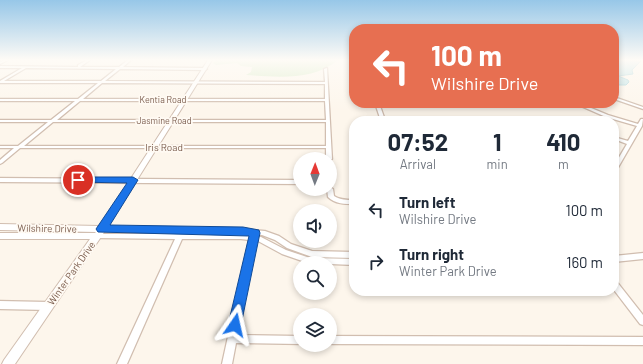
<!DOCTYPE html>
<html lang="en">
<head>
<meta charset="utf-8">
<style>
  :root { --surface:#fff; --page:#f2f2f3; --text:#1f2937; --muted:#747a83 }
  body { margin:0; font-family:Barlow,sans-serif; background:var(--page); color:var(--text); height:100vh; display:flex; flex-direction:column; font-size:15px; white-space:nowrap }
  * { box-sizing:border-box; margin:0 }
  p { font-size:13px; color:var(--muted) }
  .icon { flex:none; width:22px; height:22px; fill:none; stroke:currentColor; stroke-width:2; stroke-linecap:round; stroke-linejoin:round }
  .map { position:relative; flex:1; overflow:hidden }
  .details { position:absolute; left:349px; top:116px; width:270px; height:180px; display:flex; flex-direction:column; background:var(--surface); border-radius:16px; box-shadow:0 2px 6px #0003 }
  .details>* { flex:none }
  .guide { position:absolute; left:349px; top:24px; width:270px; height:84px; border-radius:16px; box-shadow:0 2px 6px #0003; background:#e76f51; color:#fff; overflow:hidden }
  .needle { width:26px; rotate:1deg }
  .tools { position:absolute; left:293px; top:152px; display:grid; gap:8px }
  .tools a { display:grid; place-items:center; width:44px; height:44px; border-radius:50%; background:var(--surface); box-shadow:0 2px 6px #0003; font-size:20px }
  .pin { position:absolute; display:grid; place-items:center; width:34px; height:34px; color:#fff; margin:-17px; border:2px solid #fff; border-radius:50%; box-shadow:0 1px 4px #0007 }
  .me { position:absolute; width:44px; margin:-22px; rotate:11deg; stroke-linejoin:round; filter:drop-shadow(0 0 3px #0008) }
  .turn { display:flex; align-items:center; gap:14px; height:84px; padding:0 16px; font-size:18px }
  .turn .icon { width:52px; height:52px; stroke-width:2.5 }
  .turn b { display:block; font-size:28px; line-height:34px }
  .eta { display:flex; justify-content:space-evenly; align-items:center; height:68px; text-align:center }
  .eta b { font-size:24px; font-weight:700; line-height:28px }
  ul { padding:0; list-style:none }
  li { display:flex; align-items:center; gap:12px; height:52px; padding:0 16px }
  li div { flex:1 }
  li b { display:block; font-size:15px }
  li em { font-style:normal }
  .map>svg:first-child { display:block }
  .green { fill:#d8ecc9 }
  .water { fill:#bfe3e8; stroke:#a5d3da }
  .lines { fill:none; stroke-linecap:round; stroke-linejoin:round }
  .minor-casing { stroke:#d1beb0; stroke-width:2.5 }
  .tertiary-casing { stroke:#d1beb0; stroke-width:2 }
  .minor { fill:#fff; fill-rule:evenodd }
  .tertiary { fill:#fff; fill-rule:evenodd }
  .route { fill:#1a73e8; stroke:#114b97 }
  .labels { text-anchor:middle; stroke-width:3.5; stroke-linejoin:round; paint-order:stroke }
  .far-street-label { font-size:9px; fill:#7a5c4d; stroke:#fffaf3 }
  .street-label { font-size:10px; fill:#7a5c4d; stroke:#fffaf3 }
</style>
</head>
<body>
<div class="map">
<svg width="643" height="364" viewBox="0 0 643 364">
  <rect width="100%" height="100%" fill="#fdf6ec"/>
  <path class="green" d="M 216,60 L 338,60 C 313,81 277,77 246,75 L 251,72 L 252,67 L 241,66 L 237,63 L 216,65 L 213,63 Z"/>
  <path class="water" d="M 614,60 L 641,61 L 632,70 L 633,74 L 618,76 L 628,80 L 629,82 L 626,85 L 619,85 L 614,77 Z"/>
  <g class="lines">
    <g class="minor-casing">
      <path id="minor" d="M 4,60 L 8,60 L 0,64 L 0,62 Z
        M 87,60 L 90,60 L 80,67 L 119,67 L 128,60 L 131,60 L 123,67 L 205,68 L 207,69 L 205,70 L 120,69 L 105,81 L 325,82 L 324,69 L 327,68 L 332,159 L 330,160 L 330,159 L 326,159 L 326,148 L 20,148 L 2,163 L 0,164 L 0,160 L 14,148 L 0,148 L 0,146 L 18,146 L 48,122 L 0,122 L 0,120 L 51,120 L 75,101 L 0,101 L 0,99 L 78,99 L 98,83 L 0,83 L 0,81 L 22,68 L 0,68 L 0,66 L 78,67 L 78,65 ZM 26,68 L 116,69 L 101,81 L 4,81 ZM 102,83 L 325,84 L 325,99 L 83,99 ZM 80,101 L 325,101 L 326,120 L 57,120 ZM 53,122 L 326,122 L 326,146 L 24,146 Z
        M 614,97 L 643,107 L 643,109 L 614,99 Z
        M 375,103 L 379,103 L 385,120 L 556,120 L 558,121 L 381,121 Z
        M 574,103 L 579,103 L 608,115 L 638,124 L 641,119 L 643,119 L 642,126 L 616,171 L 614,172 L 614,166 L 627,144 L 614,139 L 614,137 L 628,141 L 637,126 L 606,117 Z
        M 0,178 L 300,180 L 300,184 L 0,182 Z
        M 330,187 L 333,189 L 334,196 C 340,200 347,200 354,200 L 354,204 C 345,204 335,204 328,197 L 327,189 L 330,189 Z
        M 100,227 L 102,227 L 243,229 L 265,231 L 279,236 L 291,244 L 312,251 L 354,252 L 354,258 L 312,257 L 287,248 L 275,240 L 262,235 L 243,233 L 102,231 L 100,231 L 99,229 Z
        M 178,233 L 180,233 L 183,234 L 241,235 L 250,236 L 253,235 L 261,237 L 286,250 L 310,258 L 354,259 L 354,265 L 330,264 L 330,263 L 308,263 L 282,254 L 258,241 L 256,241 L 237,335 L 300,336 L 300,344 L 236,343 L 232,364 L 222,364 L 249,240 L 241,239 L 182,239 L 127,364 L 117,364 L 175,239 L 96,238 L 94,238 L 93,236 L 94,234 L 177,234 Z
        M 643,253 L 643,259 L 614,262 L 614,256 Z
        M 614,281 L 617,282 L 643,315 L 643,325 L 640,324 L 614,290 Z
        M 0,301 L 48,302 L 51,303 L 52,306 L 51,309 L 48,310 L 0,309 Z
        M 330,336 L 643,337 L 643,345 L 330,344 Z"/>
    </g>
    <g class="tertiary-casing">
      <path id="tertiary" d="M 208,60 L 212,60 L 105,231 L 15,364 L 2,364 L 4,360 L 90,239 L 0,239 L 0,233 L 95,233 L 96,232 L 0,230 L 0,224 L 100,226 Z"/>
    </g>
    <use href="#minor" class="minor"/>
    <use href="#tertiary" class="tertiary"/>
  </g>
  <linearGradient id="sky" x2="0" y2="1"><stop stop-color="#97c7e8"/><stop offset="0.54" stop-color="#fefbf6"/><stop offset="1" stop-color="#fefbf6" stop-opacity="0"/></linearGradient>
  <rect width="643" height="111" fill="url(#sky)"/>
  <path class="route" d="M 78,177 L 133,177 L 138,180 L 110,225 L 243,227 L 259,230 L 260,233 L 240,330 L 235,331 L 230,330 L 228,325 L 249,236 L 98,232 L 96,229 L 98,226 L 127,183 L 75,182 L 74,180 Z"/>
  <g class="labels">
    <g class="far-street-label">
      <text x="163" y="103">Kentia Road</text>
      <text x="164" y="124">Jasmine Road</text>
    </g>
    <g class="street-label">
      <text x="164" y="151">Iris Road</text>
      <text transform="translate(47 228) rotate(1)" y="4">Wilshire Drive</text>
      <text transform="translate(71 273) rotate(-55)" y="4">Winter Park Drive</text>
    </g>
  </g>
</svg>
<div class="tools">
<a><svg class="needle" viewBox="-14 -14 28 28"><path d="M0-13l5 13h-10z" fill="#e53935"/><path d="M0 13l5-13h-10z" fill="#747a83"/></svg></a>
<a><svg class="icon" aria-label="sound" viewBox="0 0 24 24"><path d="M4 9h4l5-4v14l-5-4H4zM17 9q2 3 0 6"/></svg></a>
<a><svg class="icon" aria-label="search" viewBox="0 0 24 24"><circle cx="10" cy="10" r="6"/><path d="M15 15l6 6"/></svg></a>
<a><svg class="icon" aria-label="layers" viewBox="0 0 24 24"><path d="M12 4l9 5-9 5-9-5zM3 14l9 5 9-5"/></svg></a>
</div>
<div class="pin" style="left:78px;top:180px;background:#d93025"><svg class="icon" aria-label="arrive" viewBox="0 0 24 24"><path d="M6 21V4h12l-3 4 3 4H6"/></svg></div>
<svg class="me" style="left:235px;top:325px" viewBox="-20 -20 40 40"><path d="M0-17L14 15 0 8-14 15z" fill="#1a73e8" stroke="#fff" stroke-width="4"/></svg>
<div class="guide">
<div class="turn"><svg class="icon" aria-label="left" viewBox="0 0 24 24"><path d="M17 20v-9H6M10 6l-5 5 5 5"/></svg><div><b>100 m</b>Wilshire Drive</div></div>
</div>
<section class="details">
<div class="eta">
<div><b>07:52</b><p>Arrival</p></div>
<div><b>1</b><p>min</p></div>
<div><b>410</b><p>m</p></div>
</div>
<ul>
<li><svg class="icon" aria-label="left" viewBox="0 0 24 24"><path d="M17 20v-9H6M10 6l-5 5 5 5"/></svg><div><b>Turn left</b><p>Wilshire Drive</p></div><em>100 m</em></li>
<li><svg class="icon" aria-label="right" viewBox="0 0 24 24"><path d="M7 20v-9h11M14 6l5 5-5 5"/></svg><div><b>Turn right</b><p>Winter Park Drive</p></div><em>160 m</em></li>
</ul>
</section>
</div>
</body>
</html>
